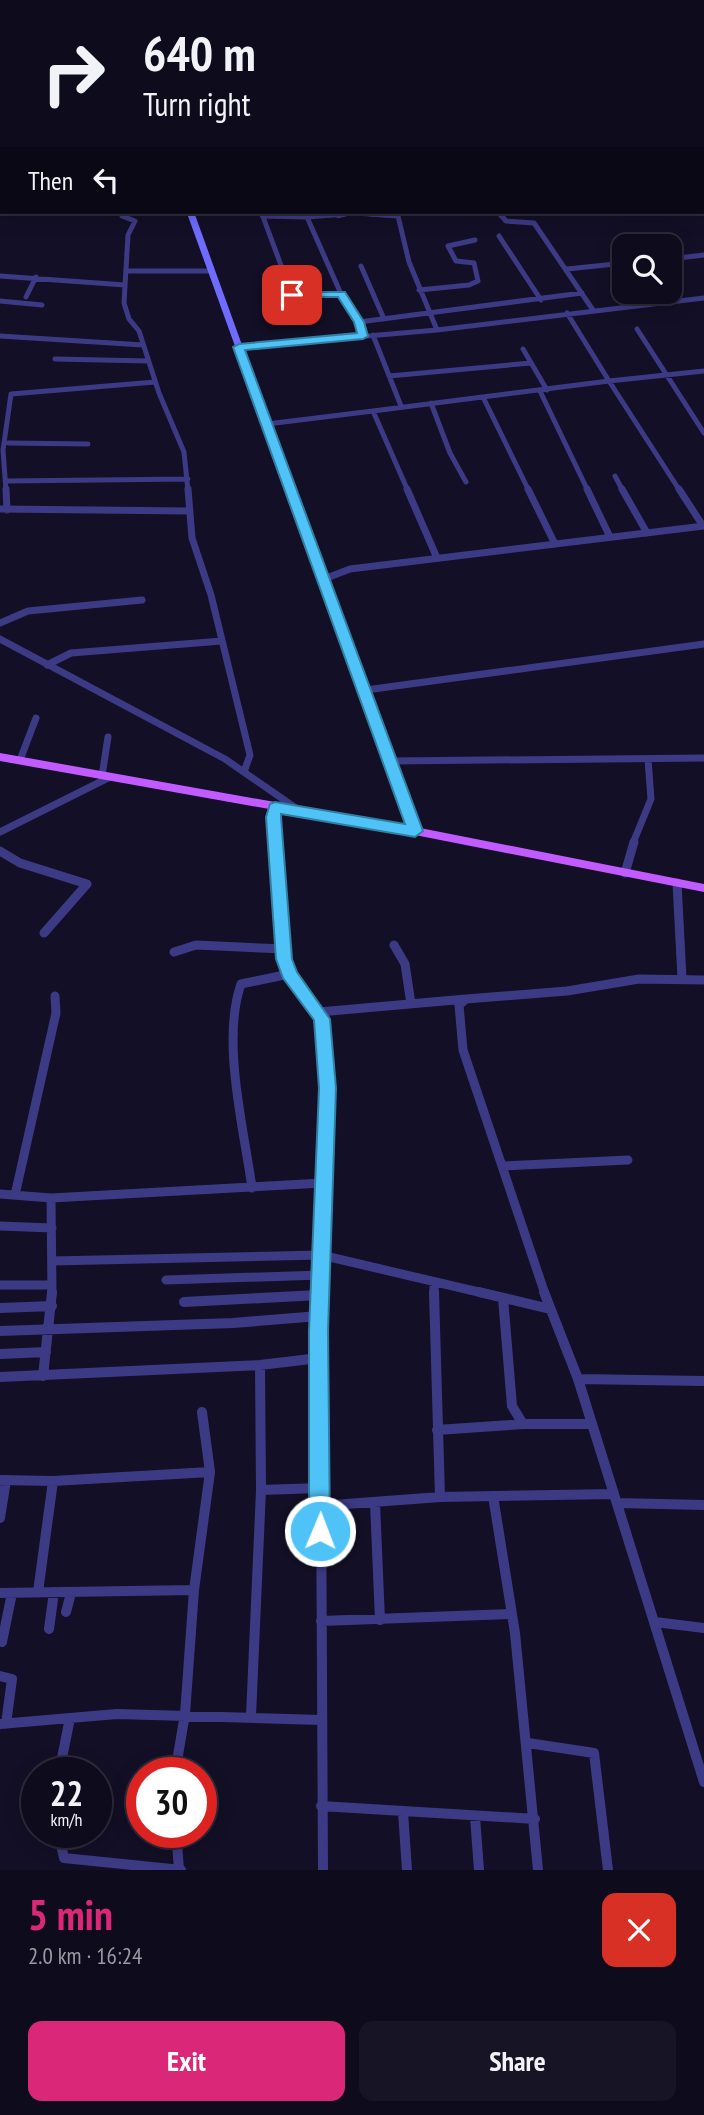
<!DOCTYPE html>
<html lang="en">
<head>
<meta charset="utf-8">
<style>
  :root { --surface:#0e0b1c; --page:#171425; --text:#f1f3f6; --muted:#9b9ba3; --line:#2e2b3b; --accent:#db2777 }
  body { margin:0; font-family:"PT Sans Narrow",sans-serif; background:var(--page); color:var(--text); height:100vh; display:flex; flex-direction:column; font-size:26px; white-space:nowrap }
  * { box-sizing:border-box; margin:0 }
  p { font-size:23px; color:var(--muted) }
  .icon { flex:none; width:38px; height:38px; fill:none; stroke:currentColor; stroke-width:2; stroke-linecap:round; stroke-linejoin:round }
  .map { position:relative; height:1870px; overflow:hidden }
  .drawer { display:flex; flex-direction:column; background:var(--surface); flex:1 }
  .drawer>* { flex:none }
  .guide { position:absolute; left:0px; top:0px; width:705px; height:214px; box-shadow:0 4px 18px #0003,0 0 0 2px var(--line); background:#0e0b1c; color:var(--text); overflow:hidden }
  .controls { position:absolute; left:612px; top:234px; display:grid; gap:14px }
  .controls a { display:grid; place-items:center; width:70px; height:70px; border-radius:14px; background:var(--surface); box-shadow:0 4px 18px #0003,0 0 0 2px var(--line); font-size:35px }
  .speed { position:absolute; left:21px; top:1757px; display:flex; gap:14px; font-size:35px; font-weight:700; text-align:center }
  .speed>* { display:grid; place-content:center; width:91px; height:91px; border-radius:50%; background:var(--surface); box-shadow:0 4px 18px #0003,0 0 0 2px var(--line); line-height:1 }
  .speed small { font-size:18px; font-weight:400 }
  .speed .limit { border:10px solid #d22; background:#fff; color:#111 }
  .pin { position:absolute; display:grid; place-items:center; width:60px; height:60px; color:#fff; margin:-30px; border-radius:14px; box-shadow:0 4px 10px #0006 }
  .me { position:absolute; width:77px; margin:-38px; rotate:1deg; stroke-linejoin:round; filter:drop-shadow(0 0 5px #0008) }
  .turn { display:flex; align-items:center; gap:24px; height:147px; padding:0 28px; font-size:32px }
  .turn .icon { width:91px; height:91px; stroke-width:2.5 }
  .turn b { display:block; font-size:49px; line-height:60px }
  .then { display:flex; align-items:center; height:66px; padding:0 28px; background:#0003; gap:14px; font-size:26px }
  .round { display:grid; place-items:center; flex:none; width:74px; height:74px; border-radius:14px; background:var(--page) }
  .head { display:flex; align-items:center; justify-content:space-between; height:119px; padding:0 28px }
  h1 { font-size:42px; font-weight:600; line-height:52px; color:var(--accent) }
  .cta { display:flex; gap:14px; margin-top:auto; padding:14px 28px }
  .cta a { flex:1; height:80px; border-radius:14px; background:var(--accent); color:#fff; font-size:28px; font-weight:600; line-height:80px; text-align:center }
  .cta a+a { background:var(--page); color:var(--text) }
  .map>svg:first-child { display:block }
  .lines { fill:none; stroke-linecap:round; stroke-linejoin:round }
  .street-far4 { stroke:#3d3a85; stroke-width:4.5 }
  .street-far3 { stroke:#3d3a85; stroke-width:5 }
  .street-far2 { stroke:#3d3a85; stroke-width:7 }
  .street-far1 { stroke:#3d3a85; stroke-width:9 }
  .street { stroke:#3d3a85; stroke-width:10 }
  .secondary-far2 { stroke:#6f6bff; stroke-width:5 }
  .secondary-far1 { stroke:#6f6bff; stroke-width:7 }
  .secondary { stroke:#6f6bff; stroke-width:9 }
  .primary { fill:#c25bff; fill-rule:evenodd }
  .route { fill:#4fc3f7; stroke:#337fa1; stroke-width:2 }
</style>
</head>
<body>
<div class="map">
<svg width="704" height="1870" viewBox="0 0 704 1870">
  <rect width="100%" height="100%" fill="#130f26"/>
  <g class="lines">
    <path class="street-far4" d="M 4,0 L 15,2
      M 305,0 L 319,2
      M 290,2 L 292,0
      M 261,212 L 262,216
      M 306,212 L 307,216
      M 498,212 L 501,216
      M 352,213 L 397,216
      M 338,216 L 353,212"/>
    <path class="street-far3" d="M 262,214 L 292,295 L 341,294 L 359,322 L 363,336
      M 306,214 L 307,217 L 345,214
      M 370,214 L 398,216 L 409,262 L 437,330
      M 500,214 L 506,221 L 534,223 L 593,310
      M 122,216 L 135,221 L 128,235 L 124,303 L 129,319 L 139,331 L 159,393 L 184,452 L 188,491
      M 263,216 L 307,217 L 341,294
      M 499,236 L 541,300
      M 670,259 L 704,255
      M 361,266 L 384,319
      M 567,269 L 625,263
      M 127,271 L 212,271
      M 0,276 L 125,285
      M 419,290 L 469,285 L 478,281 L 474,263 L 456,261 L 448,246 L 475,240
      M 26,297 L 36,277
      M 0,301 L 42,305
      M 359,322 L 582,293
      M 637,329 L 704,433
      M 373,335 L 401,406
      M 0,336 L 143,345
      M 239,347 L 437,330 L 704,298
      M 523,349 L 547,390
      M 55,359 L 148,361
      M 389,376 L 531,363
      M 609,381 L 680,491
      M 609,381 L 704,371
      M 540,391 L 588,491
      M 483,397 L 529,491
      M 431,403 L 450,453 L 466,482
      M 373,411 L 609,381 L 567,313
      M 267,424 L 373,411 L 408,491
      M 8,443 L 88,444
      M 615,476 L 623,491
      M 7,481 L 188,479
      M 6,491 L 3,450 L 11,394 L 155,382"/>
    <path class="street-far2" d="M 6,489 L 7,510
      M 188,489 L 192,538 L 211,595 L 250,755 L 244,772
      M 407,489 L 437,558
      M 528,489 L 555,544
      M 587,489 L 610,537
      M 622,489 L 647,533
      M 679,489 L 703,526
      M 0,509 L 188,511
      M 324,579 L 350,569 L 704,526
      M 0,623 L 28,611 L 142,600
      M 0,639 L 225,759 L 300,811
      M 47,665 L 71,653 L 222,641
      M 366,690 L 704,644
      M 20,760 L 36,718
      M 391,761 L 704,758
      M 102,776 L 108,737
      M 0,832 L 110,777
      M 273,843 L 275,807
      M 633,843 L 651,799 L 648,759"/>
    <path class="street-far1" d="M 273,842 L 284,959 L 289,974 L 322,1019 L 328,1088 L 320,1294
      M 0,851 L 20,863 L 87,884 L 44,933
      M 625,873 L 634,842
      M 677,883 L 682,978
      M 394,945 L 405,964 L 411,1004
      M 174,952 L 196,945 L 284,949
      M 319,1012 L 466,999
      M 503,1166 L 628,1160
      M 252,1188 C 244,1129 221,1041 241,984 L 289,974
      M 0,1194 L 51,1198 L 323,1183
      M 15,1195 L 56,1013 L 55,996
      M 51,1198 L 52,1294
      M 0,1226 L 52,1228
      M 52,1261 L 321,1255 L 487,1294
      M 166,1280 L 321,1275
      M 434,1283 L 434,1294
      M 0,1285 L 52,1285
      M 545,1294 L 463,1050 L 459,1005 L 466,999 L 567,991 L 639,979 L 704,980"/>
    <path class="street" d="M 320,1292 L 323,1870
      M 434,1292 L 440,1497
      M 479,1292 L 550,1309
      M 544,1292 L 578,1379 L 704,1381
      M 503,1298 L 512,1406 L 523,1424
      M 184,1302 L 319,1295
      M 0,1308 L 52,1306
      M 0,1331 L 233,1323 L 319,1316
      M 0,1354 L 46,1352
      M 43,1376 L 52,1292
      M 0,1377 L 260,1365 L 319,1358
      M 578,1379 L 704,1782
      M 437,1430 L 523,1424 L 592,1424
      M 0,1480 L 53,1481 L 210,1472
      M 261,1490 L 320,1488
      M 493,1496 L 515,1633 L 538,1870
      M 375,1503 L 380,1620
      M 617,1503 L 704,1505
      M 320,1506 L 440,1497 L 614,1494
      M 0,1518 L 6,1480
      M 38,1592 L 53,1481
      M 0,1593 L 194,1590
      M 66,1612 L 71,1593
      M 321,1621 L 512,1614
      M 655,1622 L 704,1628
      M 49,1629 L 54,1592
      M 2,1642 L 12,1593
      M 0,1676 L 12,1679 L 6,1724
      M 251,1716 L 261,1490 L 260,1365
      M 0,1724 L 117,1714 L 321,1720
      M 528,1743 L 594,1753 L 608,1870
      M 59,1773 L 70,1718
      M 175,1773 L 185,1714 L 194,1590 L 210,1472 L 202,1412
      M 321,1806 L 535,1819
      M 403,1812 L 407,1870
      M 475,1817 L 479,1870
      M 58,1832 L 64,1858 L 181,1870
      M 176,1832 L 179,1869"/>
    <path class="secondary-far2" d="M 190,212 L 191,216"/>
    <path class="secondary-far1" d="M 191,214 L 291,491"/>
    <path class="secondary" d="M 291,489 L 415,831"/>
    <path class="primary" d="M 0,753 L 415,827 L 704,884 L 704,892 L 415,835 L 0,761 Z"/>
  </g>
  <path class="route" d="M 292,292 L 345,292 L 364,322 L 368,336 L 363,339 L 245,350 L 423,831 L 415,837 L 281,814 L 281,817 L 292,959 L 297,972 L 330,1019 L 336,1088 L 328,1331 L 330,1531 L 327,1538 L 320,1541 L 312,1538 L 309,1531 L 309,1331 L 319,1088 L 314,1020 L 283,978 L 276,959 L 266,817 L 270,804 L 275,802 L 405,824 L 233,347 L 239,344 L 357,333 L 354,322 L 338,297 L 288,297 Z"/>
</svg>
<div class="controls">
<a><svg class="icon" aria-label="search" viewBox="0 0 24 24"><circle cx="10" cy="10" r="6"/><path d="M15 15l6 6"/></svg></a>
</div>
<div class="speed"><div>22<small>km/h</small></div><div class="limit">30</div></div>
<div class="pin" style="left:292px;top:295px;background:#d93025"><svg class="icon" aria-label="arrive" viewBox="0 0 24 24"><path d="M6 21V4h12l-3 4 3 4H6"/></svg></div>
<svg class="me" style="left:320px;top:1531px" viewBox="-20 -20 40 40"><circle r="17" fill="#4fc3f7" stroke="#fff" stroke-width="3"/><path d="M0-11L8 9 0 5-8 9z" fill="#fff"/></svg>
<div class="guide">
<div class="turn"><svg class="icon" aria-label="right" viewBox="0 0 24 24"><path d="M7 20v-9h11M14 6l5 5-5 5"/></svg><div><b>640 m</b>Turn right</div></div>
<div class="then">Then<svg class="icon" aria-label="left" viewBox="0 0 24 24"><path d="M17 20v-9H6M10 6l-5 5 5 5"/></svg></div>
</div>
</div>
<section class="drawer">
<div class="head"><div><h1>5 min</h1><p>2.0 km · 16:24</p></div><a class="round" style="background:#d93025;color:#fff"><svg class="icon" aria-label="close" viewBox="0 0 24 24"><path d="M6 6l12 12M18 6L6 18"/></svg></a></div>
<div class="cta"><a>Exit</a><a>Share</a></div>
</section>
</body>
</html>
